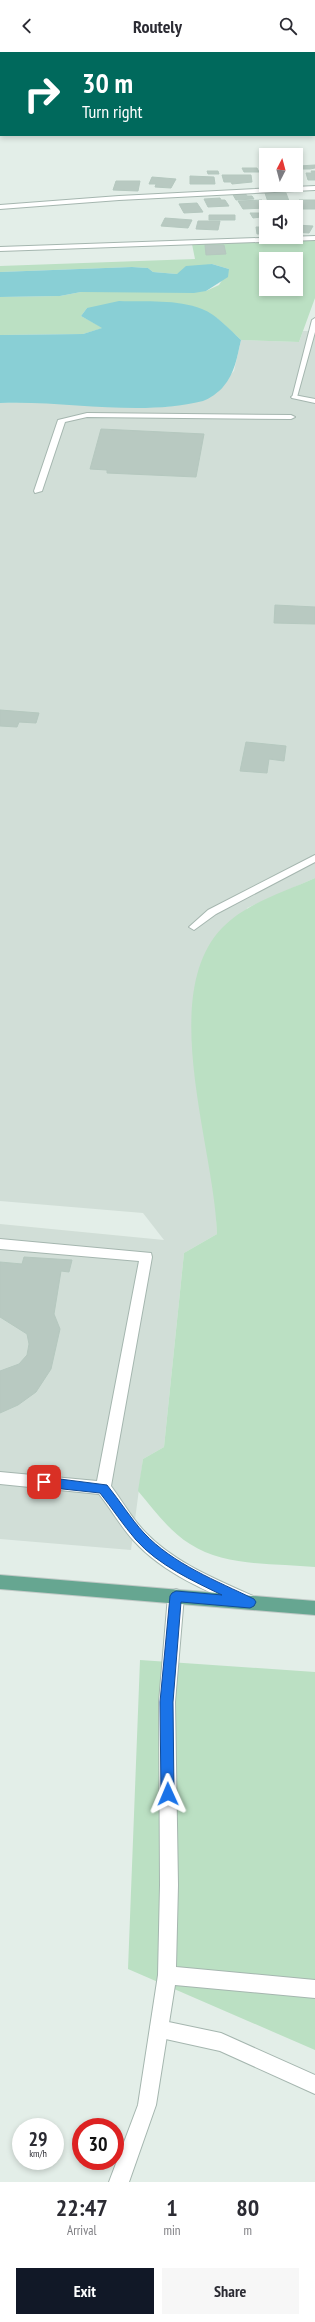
<!DOCTYPE html>
<html lang="en">
<head>
<meta charset="utf-8">
<style>
  :root { --surface:#fff; --page:#f7f7f7; --text:#2b2b33; --muted:#7c7c81; --accent:#111827 }
  body { margin:0; font-family:"PT Sans Narrow",sans-serif; background:var(--page); color:var(--text); height:100vh; display:flex; flex-direction:column; font-size:15px; white-space:nowrap }
  * { box-sizing:border-box; margin:0 }
  p { font-size:13px; color:var(--muted) }
  .icon { flex:none; width:22px; height:22px; fill:none; stroke:currentColor; stroke-width:2; stroke-linecap:round; stroke-linejoin:round }
  .map { position:relative; height:2130px; overflow:hidden }
  .side { display:flex; flex-direction:column; background:var(--surface); flex:1 }
  .side>* { flex:none }
  .guide { position:absolute; left:0px; top:0px; width:315px; height:84px; box-shadow:0 2px 6px #0003; background:#00695c; color:#fff; overflow:hidden }
  .needle { width:26px; rotate:6deg }
  .tools { position:absolute; left:259px; top:96px; display:grid; gap:8px }
  .tools a { display:grid; place-items:center; width:44px; height:44px; border-radius:0px; background:var(--surface); box-shadow:0 2px 6px #0003; font-size:20px }
  .speed { position:absolute; left:12px; top:2066px; display:flex; gap:8px; font-size:20px; font-weight:700; text-align:center }
  .speed>* { display:grid; place-content:center; width:52px; height:52px; border-radius:50%; background:var(--surface); box-shadow:0 2px 6px #0003; line-height:1 }
  .speed small { font-size:10px; font-weight:400 }
  .speed .limit { border:6px solid #d22; background:#fff; color:#111 }
  .pin { position:absolute; display:grid; place-items:center; width:34px; height:34px; color:#fff; margin:-17px; border-radius:8px; box-shadow:0 2px 6px #0006 }
  .me { position:absolute; width:44px; margin:-22px; rotate:359deg; stroke-linejoin:round; filter:drop-shadow(0 0 3px #0008) }
  .turn { display:flex; align-items:center; gap:14px; height:84px; padding:0 16px; font-size:18px }
  .turn .icon { width:52px; height:52px; stroke-width:2.5 }
  .turn b { display:block; font-size:28px; line-height:34px }
  .eta { display:flex; justify-content:space-evenly; align-items:center; height:68px; text-align:center }
  .eta b { font-size:24px; font-weight:600; line-height:28px }
  .button { display:flex; gap:8px; margin-top:auto; padding:8px 16px }
  .button a { flex:1; height:46px; border-radius:0px; background:var(--accent); color:#fff; font-size:16px; font-weight:600; line-height:46px; text-align:center }
  .button a+a { background:var(--page); color:var(--text) }
  header { display:flex; justify-content:space-between; align-items:center; height:52px; padding:0 16px; background:var(--surface); font-size:18px; font-weight:600 }
  .map>svg:first-child { display:block }
  .built { fill:#d1ded7 }
  .green { fill:#bbe0c3; fill-rule:evenodd }
  .water { fill:#89cfd5 }
  .lines { fill:none; stroke-linecap:round; stroke-linejoin:round }
  .canal { fill:#89cfd5; fill-rule:evenodd }
  .building { fill:#b8c9c1; stroke:#b5c8bf }
  .service-casing { stroke:#a5b6af; stroke-width:2 }
  .minor-casing { stroke:#a5b6af; stroke-width:2 }
  .primary-casing { stroke:#c1cac7; stroke-width:2 }
  .service { fill:#fff; fill-rule:evenodd }
  .minor { fill:#fff; fill-rule:evenodd }
  .primary { fill:#66a691; fill-rule:evenodd }
  .route { fill:#1a73e8; stroke:#114b97 }
</style>
</head>
<body>
<header><svg class="icon" aria-label="back" viewBox="0 0 24 24"><path d="M15 5l-7 7 7 7"/></svg>Routely<svg class="icon" aria-label="search" viewBox="0 0 24 24"><circle cx="10" cy="10" r="6"/><path d="M15 15l6 6"/></svg></header>
<div class="map">
<svg width="315" height="2130" viewBox="0 0 315 2130">
  <rect width="100%" height="100%" fill="#e3eee8"/>
  <path class="built" d="M 303,279 L 315,279 L 315,826 L 247,856 L 216,1155 L 217,1182 L 184,1201 L 164,1395 L 143,1407 L 131,1498 L 0,1487 L 0,1172 L 164,1188 L 143,1161 L 0,1149 L 0,351 L 26,350 L 166,355 L 205,348 L 234,319 L 241,288 L 299,290 Z"/>
  <path class="green" d="M 315,188 L 315,246 L 299,290 L 241,288 L 217,266 L 87,256 L 81,264 L 103,276 L 83,282 L 0,283 L 0,245 L 60,244 L 81,240 L 206,239 L 219,233 L 229,217 L 212,212 L 177,222 L 153,220 L 148,216 L 132,215 L 0,220 L 0,214 L 195,207 L 192,192 ZM 266,207 L 296,207 L 296,237 L 266,237 Z
    M 315,826 L 315,1515 C 275,1511 225,1515 190,1492 C 169,1479 154,1458 138,1439 L 143,1407 L 164,1395 L 184,1201 L 217,1182 C 215,1097 157,944 222,876 C 246,851 284,840 315,826 Z
    M 140,1608 L 315,1620 L 315,1998 L 128,1917 Z"/>
  <path class="water" d="M 212,212 L 229,217 L 228,225 L 206,239 L 194,241 L 81,240 L 60,244 L 0,245 L 0,220 L 132,215 L 148,216 L 153,220 L 177,222 L 186,214 Z
    M 119,249 C 146,250 177,247 202,257 C 217,263 229,277 241,288 C 237,305 235,321 223,335 C 219,340 209,347 203,349 C 139,365 66,348 0,351 L 0,283 L 83,282 L 102,276 L 81,264 L 87,256 Z"/>
  <g class="lines">
    <path class="canal" d="M 120,0 L 137,0 L 119,1 Z
      M 0,20 L 1,20 L 1,28 L 0,28 Z"/>
  </g>
  <path class="building" d="M 315,113 L 315,116 L 310,117 L 300,117 L 299,114 Z
    M 242,116 L 257,116 L 259,120 L 244,120 Z
    M 207,119 L 218,119 L 219,122 L 208,122 Z
    M 311,119 L 315,119 L 315,128 L 308,128 L 306,121 L 312,121 Z
    M 222,123 L 251,123 L 252,130 L 232,132 L 231,130 L 224,130 Z
    M 190,124 L 214,125 L 215,132 L 190,132 Z
    M 152,125 L 176,127 L 171,136 L 155,135 L 156,132 L 149,132 Z
    M 116,129 L 140,129 L 138,139 L 113,138 Z
    M 232,141 L 245,141 L 247,144 L 252,144 L 254,147 L 236,148 Z
    M 265,141 L 286,141 L 289,149 L 268,150 Z
    M 220,146 L 221,148 L 225,148 L 229,154 L 208,155 L 204,147 Z
    M 262,148 L 266,156 L 243,157 L 238,149 Z
    M 299,148 L 315,148 L 315,157 L 301,157 Z
    M 197,151 L 203,160 L 184,161 L 179,152 Z
    M 250,161 L 266,161 L 266,168 L 263,168 L 261,165 L 253,166 Z
    M 209,163 L 235,163 L 235,168 L 209,168 Z
    M 165,166 L 192,168 L 188,176 L 161,174 Z
    M 198,169 L 220,169 L 218,178 L 196,177 Z
    M 296,173 L 313,174 L 309,181 L 296,180 Z
    M 256,175 L 266,175 L 266,182 L 257,182 Z
    M 205,193 L 224,193 L 226,202 L 206,203 Z
    M 101,377 L 204,382 L 196,425 L 107,421 L 107,418 L 90,417 Z
    M 275,553 L 315,555 L 315,572 L 274,571 Z
    M 0,658 L 39,661 L 36,671 L 19,670 L 17,675 L 0,674 Z
    M 246,690 L 286,694 L 284,709 L 269,707 L 267,721 L 240,719 Z
    M 24,1205 L 72,1208 L 69,1220 L 61,1219 L 54,1262 L 60,1277 L 51,1317 L 36,1340 L 18,1353 L 0,1361 L 0,1319 L 19,1312 L 27,1303 L 29,1292 L 27,1282 L 0,1265 L 0,1210 L 22,1212 Z"/>
  <g class="lines">
    <g class="service-casing">
      <path id="service" d="M 294,343 L 315,347 L 315,351 L 292,346 L 291,345 Z
        M 87,361 L 291,363 L 295,365 L 291,367 L 87,365 L 65,370 L 42,439 L 35,441 L 34,439 L 58,368 Z
        M 315,803 L 315,810 L 216,862 L 194,878 L 189,875 L 208,858 Z
        M 0,1187 L 151,1201 L 152,1205 L 111,1434 C 123,1450 132,1467 146,1481 C 175,1511 216,1527 253,1544 L 256,1549 L 253,1554 L 248,1556 C 209,1541 163,1521 134,1489 C 121,1475 111,1457 99,1442 L 0,1432 L 0,1420 L 97,1429 L 139,1209 L 0,1197 Z
        M 159,1968 L 221,1981 L 315,2023 L 315,2042 L 220,1999 L 152,1984 L 150,1977 L 152,1970 Z"/>
    </g>
    <g class="minor-casing">
      <path id="minor" d="M 0,18 L 1,18 L 1,20 L 0,20 Z
        M 315,134 L 315,138 L 119,148 L 0,157 L 0,153 L 119,144 Z
        M 315,184 L 315,188 L 0,199 L 0,195 Z
        M 315,266 L 315,280 L 297,345 L 292,346 L 312,268 Z
        M 176,1537 L 181,1539 L 184,1544 L 175,1650 L 178,1833 L 176,1915 L 315,1928 L 315,1946 L 175,1933 L 156,2053 L 129,2130 L 109,2130 L 138,2053 L 158,1923 L 160,1833 L 159,1650 L 168,1544 L 171,1539 Z"/>
    </g>
    <g class="primary-casing">
      <path id="primary" d="M 0,1523 L 315,1549 L 315,1563 L 0,1537 Z"/>
    </g>
    <use href="#service" class="service"/>
    <use href="#minor" class="minor"/>
    <use href="#primary" class="primary"/>
  </g>
  <path class="route" d="M 44,1425 L 107,1433 C 120,1449 131,1467 144,1481 C 173,1512 217,1529 254,1547 L 256,1550 L 254,1554 L 250,1556 L 181,1550 L 173,1650 L 174,1742 L 172,1746 L 168,1748 L 163,1746 L 161,1742 L 160,1650 L 170,1544 L 172,1541 L 176,1539 L 222,1543 C 193,1529 158,1513 136,1488 C 123,1473 112,1456 100,1441 L 44,1435 L 39,1430 Z"/>
</svg>
<div class="tools">
<a><svg class="needle" viewBox="-14 -14 28 28"><path d="M0-13l5 13h-10z" fill="#e53935"/><path d="M0 13l5-13h-10z" fill="#7c7c81"/></svg></a>
<a><svg class="icon" aria-label="sound" viewBox="0 0 24 24"><path d="M4 9h4l5-4v14l-5-4H4zM17 9q2 3 0 6"/></svg></a>
<a><svg class="icon" aria-label="search" viewBox="0 0 24 24"><circle cx="10" cy="10" r="6"/><path d="M15 15l6 6"/></svg></a>
</div>
<div class="speed"><div>29<small>km/h</small></div><div class="limit">30</div></div>
<div class="pin" style="left:44px;top:1430px;background:#d93025"><svg class="icon" aria-label="arrive" viewBox="0 0 24 24"><path d="M6 21V4h12l-3 4 3 4H6"/></svg></div>
<svg class="me" style="left:168px;top:1742px" viewBox="-20 -20 40 40"><path d="M0-17L14 15 0 8-14 15z" fill="#1a73e8" stroke="#fff" stroke-width="4"/></svg>
<div class="guide">
<div class="turn"><svg class="icon" aria-label="right" viewBox="0 0 24 24"><path d="M7 20v-9h11M14 6l5 5-5 5"/></svg><div><b>30 m</b>Turn right</div></div>
</div>
</div>
<section class="side">
<div class="eta">
<div><b>22:47</b><p>Arrival</p></div>
<div><b>1</b><p>min</p></div>
<div><b>80</b><p>m</p></div>
</div>
<div class="button"><a>Exit</a><a>Share</a></div>
</section>
</body>
</html>
